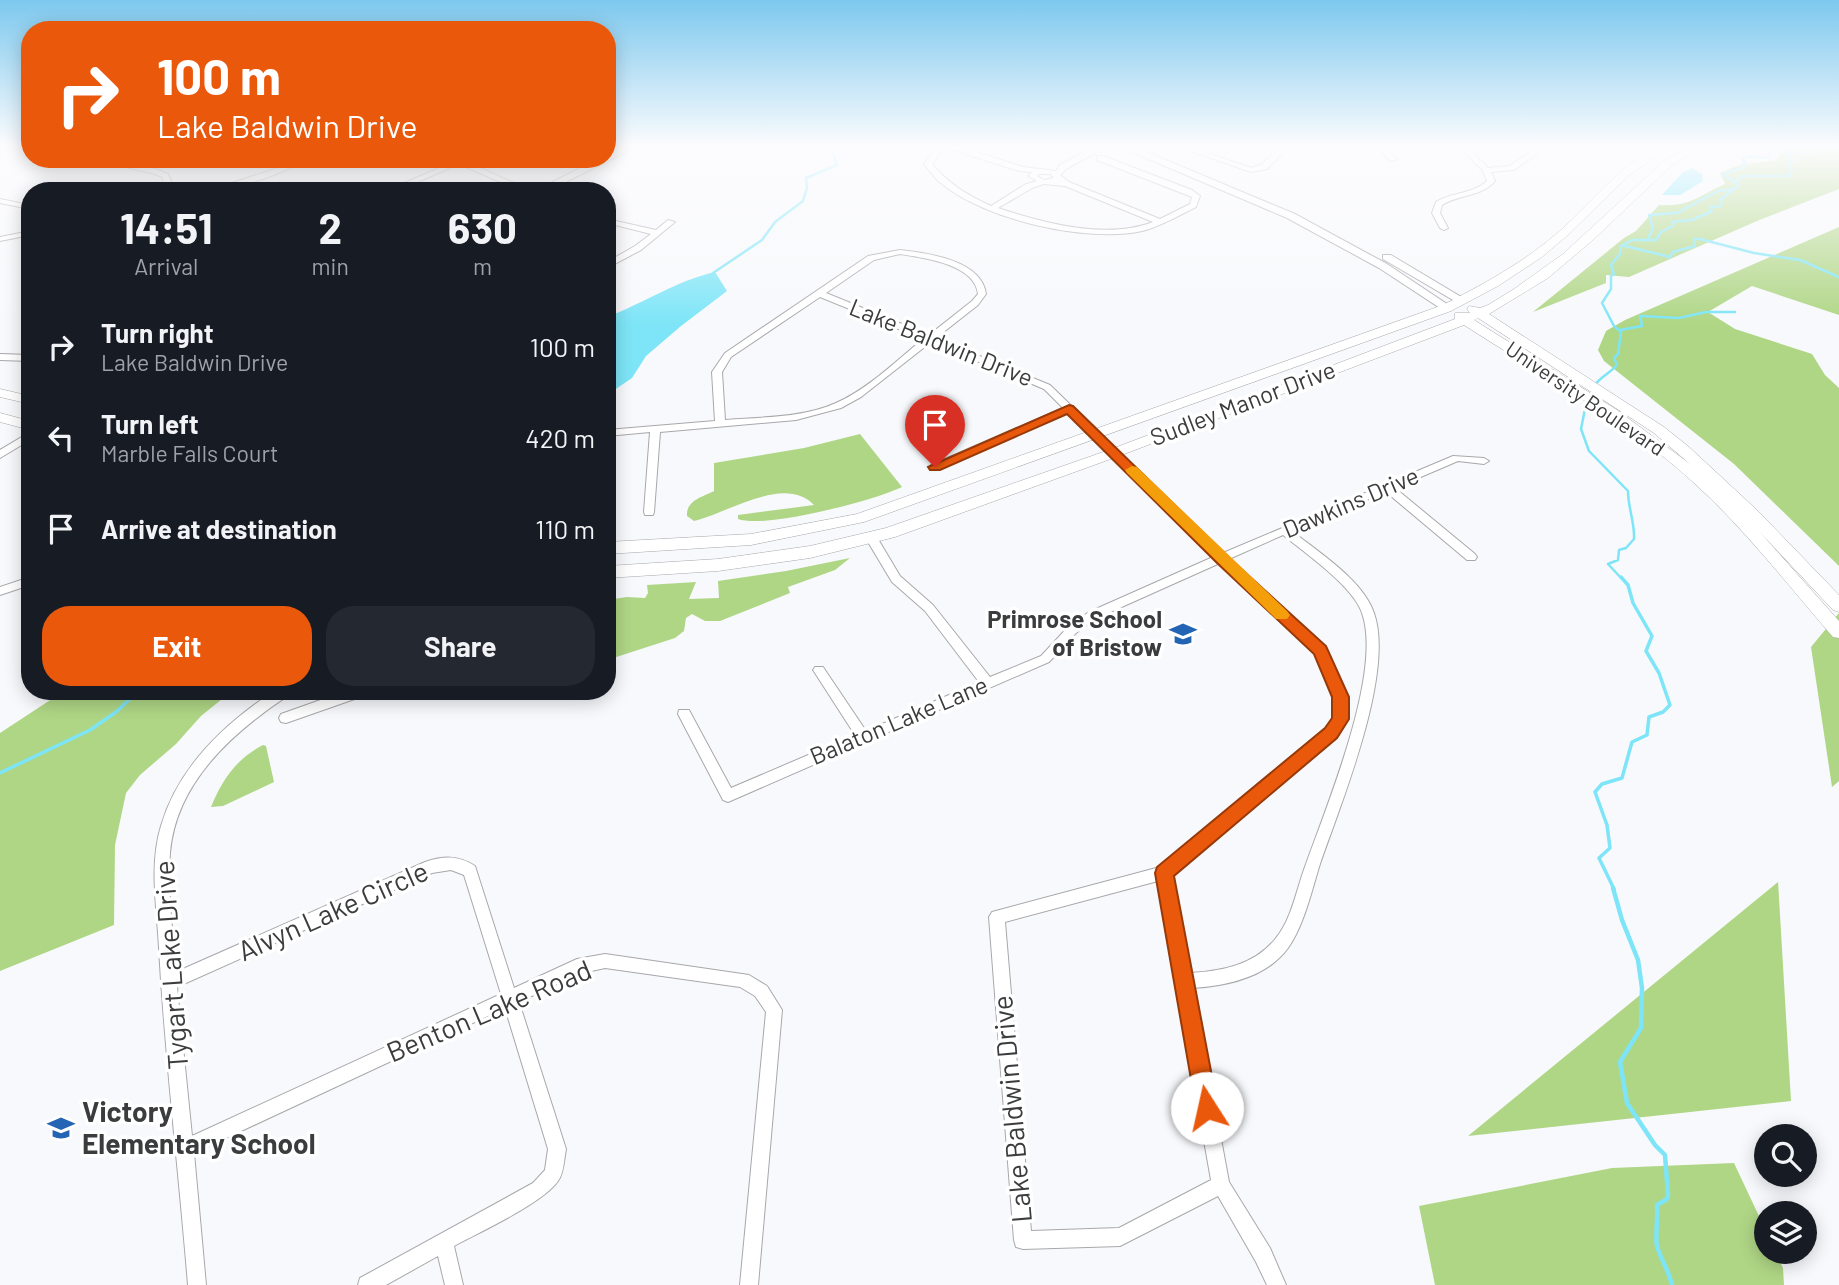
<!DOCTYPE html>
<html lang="en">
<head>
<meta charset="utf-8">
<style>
  :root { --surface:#171b24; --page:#242831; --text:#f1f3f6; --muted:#9ea1a6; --accent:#ea580c }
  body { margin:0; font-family:Barlow,sans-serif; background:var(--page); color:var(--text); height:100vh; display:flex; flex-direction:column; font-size:26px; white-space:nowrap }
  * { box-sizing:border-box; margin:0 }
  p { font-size:23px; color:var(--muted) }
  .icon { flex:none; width:38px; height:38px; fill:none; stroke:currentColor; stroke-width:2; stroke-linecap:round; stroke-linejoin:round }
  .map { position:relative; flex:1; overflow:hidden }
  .sheet { position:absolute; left:21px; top:182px; width:595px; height:518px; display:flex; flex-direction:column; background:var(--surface); border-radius:28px; box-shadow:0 4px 18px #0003 }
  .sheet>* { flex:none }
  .guide { position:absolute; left:21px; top:21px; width:595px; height:147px; border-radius:28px; box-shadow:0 4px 18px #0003; background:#ea580c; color:#fff; overflow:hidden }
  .controls { position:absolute; left:1754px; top:1124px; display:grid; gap:14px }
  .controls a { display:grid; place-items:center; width:63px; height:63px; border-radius:50%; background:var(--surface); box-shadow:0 4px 18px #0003; font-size:35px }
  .pin { position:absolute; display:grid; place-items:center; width:60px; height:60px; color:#fff; margin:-72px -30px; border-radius:50% 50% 50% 0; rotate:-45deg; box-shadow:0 0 7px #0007 }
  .pin .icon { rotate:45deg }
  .me { position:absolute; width:77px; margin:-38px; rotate:350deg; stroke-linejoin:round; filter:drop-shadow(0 0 5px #0008) }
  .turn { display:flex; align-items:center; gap:24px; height:147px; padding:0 21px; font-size:32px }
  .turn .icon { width:91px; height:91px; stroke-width:2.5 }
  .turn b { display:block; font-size:49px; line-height:60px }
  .eta { display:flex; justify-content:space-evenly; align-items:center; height:119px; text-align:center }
  .eta b { font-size:42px; font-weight:700; line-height:49px }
  .action { display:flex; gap:14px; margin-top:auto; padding:14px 21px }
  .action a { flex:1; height:80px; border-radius:28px; background:var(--accent); color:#fff; font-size:28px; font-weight:700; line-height:80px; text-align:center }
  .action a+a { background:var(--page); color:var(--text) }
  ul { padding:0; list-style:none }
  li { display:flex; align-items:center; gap:21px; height:91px; padding:0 21px }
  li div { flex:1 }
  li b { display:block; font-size:26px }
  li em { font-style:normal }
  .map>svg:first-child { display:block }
  .green { fill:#afd685 }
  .water { fill:#7de5f7 }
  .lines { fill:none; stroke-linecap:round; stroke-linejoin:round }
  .stream-far2 { stroke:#7de5f7; stroke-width:2.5 }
  .stream-far1 { stroke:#7de5f7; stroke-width:3.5 }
  .stream { stroke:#7de5f7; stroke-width:4.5 }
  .minor-casing { stroke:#a8a8ab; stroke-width:2 }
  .tertiary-casing { stroke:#a8a8ab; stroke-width:2 }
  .secondary-casing { stroke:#a8a8ab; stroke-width:1 }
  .minor { fill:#fff; fill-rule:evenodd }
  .tertiary { fill:#fff; fill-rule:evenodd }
  .secondary { fill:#fff; fill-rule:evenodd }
  .route { fill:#ea580c; stroke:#983908; stroke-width:2 }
  .slow { fill:#f59e0b }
  .labels { text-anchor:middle; stroke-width:7; stroke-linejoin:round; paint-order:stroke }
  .far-street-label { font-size:21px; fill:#3b3c3d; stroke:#fff }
  .street-label { font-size:24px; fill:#3b3c3d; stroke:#fff }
  .poi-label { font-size:24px; font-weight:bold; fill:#3b3c3d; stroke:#fff; text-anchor:end }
  .near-street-label { font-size:28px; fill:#3b3c3d; stroke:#fff }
  .near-poi-label { font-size:28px; font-weight:bold; fill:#3b3c3d; stroke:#fff; text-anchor:start }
</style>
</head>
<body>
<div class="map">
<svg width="1839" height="1285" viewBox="0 0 1839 1285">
  <rect width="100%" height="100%" fill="#f8f9fc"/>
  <path class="green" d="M 1819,146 L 1839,147 L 1839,189 L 1757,221 L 1629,277 L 1606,275 L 1606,283 L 1533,312 L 1624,238 L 1636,231 L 1659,205 C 1690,207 1698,196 1725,184 L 1720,173 L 1739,165 L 1776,160 L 1783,149 Z
    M 1839,227 L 1839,315 L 1752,286 L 1708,312 L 1735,329 L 1812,354 L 1825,375 L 1839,388 L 1839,566 L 1734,464 L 1604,361 L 1598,350 L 1606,331 L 1625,320 Z
    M 860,434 L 902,487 C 873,501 765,529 738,519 L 738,515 L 814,505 C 784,474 726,514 694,521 L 687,516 C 686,500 703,497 714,491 L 714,463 L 804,448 Z
    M 850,558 L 835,570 L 788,587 L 790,593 L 720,621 L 705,621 L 692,614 L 686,618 L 684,631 L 675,638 L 607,660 L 607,600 L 627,597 L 645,598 L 648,593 L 647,585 L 696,582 L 689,599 L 719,598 L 718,581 L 786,571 Z
    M 1839,613 L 1839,781 L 1832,787 L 1811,647 Z
    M 64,691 L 232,691 L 201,716 L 176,744 L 140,775 L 126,793 L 115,845 L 114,925 L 0,971 L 0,733 Z
    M 263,745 L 266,746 L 274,782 L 223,806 L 211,807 C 222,780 236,759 263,745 Z
    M 1778,881 L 1791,1101 L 1468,1136 L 1778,882 Z
    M 1734,1163 L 1766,1231 L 1766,1251 L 1775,1251 L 1783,1268 L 1784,1285 L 1435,1285 L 1419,1206 L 1612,1168 Z"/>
  <path class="water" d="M 1692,168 L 1702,174 L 1703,181 L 1680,195 L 1662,195 L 1682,173 Z
    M 715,272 L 727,291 L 681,326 L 646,356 L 632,378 L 607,395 L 607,317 C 644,303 676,281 715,272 Z"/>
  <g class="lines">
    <path class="stream-far2" d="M 1736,181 L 1742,176 L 1789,176 L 1792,169 L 1788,164 L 1795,160 L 1784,153 L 1810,154 L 1806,148 L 1811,145
      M 1647,241 L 1653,228 L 1649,215 L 1677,213 L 1718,191 L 1734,189
      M 1625,246 L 1670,257 L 1673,252 L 1695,246 L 1694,239 L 1700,239 L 1754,253 L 1800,260 L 1839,277
      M 713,273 L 762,240 L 775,222 L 803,201 L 807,188 L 806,178 L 837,165 L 830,145
      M 1620,330 L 1642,326 L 1640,316 L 1679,318 L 1706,312 L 1735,312
      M 1594,386 C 1601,376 1609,374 1617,365 L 1614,358 L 1618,354 L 1621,332 L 1614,326 L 1602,303 L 1611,289 L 1611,276 L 1614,274 L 1611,265 L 1620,254 L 1621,246 L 1632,240 L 1656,240 L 1661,232 L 1673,226 L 1672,222 L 1692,220 L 1712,211 L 1710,207 L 1721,206 L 1721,199 L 1739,185 L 1723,174 L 1745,167 L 1743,164 L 1746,163 L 1742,159 L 1748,156 L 1768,158 L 1774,145
      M 1587,399 L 1581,429 L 1589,451 L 1628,491 C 1628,508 1635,523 1634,539 L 1626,548 L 1619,550 L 1618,560 L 1608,564 L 1622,579"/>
    <path class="stream-far1" d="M 0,773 L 90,730 L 116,712 L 138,691
      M 1614,889 L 1599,858 L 1610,848 L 1607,825 L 1595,792 L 1602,784 L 1622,778 L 1632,742 L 1647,735 L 1649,717 L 1663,712 L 1670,705 L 1659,673 L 1646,651 L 1652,636 L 1633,603 L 1628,585 L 1621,577"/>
    <path class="stream" d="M 1613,888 L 1622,920 L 1638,960 L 1642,988 L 1641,1028 L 1620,1062 L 1627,1103 L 1655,1145 L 1665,1155 L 1668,1195 L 1667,1199 L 1657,1205 C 1658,1216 1655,1239 1657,1246 C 1661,1260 1669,1271 1672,1285"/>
    <g class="minor-casing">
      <path id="minor" d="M 938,145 L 954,145 L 1023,167 L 1056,171 L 1060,165 L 1097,145 L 1104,145 L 1104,148 L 1066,169 L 1060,175 L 1069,182 L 1160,219 L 1190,204 L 1192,197 L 1097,160 L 1097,156 L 1103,156 L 1192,190 L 1200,196 L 1196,207 C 1178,216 1161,226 1142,231 C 1087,243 986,220 942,184 C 935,179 930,171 924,164 ZM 944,147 L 1019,171 L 1032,172 L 1028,176 L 1037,181 L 1026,184 L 991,206 C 967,195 949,184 932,164 ZM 1039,174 L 1050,174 L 1054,178 L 1044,180 L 1037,176 ZM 1044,184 L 1065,186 L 1153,222 C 1107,240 1043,223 998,208 L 1032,188 Z
        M 1057,145 L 1066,145 L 1067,146 L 1063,148 Z
        M 1174,145 L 1185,145 L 1251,168 L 1261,165 L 1283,145 L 1290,145 L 1267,169 L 1251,172 Z
        M 1375,145 L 1382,145 L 1397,159 L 1390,161 Z
        M 1458,145 L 1465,145 L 1488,168 L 1509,166 L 1530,152 L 1530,145 L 1538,145 L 1538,153 L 1514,170 L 1491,172 L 1495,181 C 1481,197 1460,194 1442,205 L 1440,213 L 1448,228 L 1444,230 L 1440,228 L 1432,213 L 1436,202 C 1452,192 1473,194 1487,181 L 1483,171 Z
        M 93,159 C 116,159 146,164 168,174 L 175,191 L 167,191 L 162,177 L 155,174 Z
        M 296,159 L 305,159 C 285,174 233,191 207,191 L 278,168 Z
        M 450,159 L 460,159 L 532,191 L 521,191 L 459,164 L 397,191 L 386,191 L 453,162 Z
        M 0,199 L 30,205 L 30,209 L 0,203 Z
        M 607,219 L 656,230 L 668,220 L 675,222 L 641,250 L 607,268 L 607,262 L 635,246 L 651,234 L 607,223 Z
        M 30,231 L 30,235 L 0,241 L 0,237 Z
        M 900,250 C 927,253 982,260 986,294 L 978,305 L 936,338 L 1050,385 L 1223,553 L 1453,456 L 1484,458 L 1489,461 L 1484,464 L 1458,461 L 1395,488 L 1475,554 L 1477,557 L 1475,560 L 1467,560 L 1386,492 L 1292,531 C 1318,552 1363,580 1374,613 C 1395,673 1341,803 1320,864 C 1312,889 1304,926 1288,948 C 1267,977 1227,986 1193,988 L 1229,1182 L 1270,1248 L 1286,1285 L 1267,1285 L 1256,1262 L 1218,1196 L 1120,1246 L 1023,1249 L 1016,1247 L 1014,1240 L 989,917 L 992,912 L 1160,867 L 1317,738 L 1332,721 L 1336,713 L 1334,697 L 1315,654 L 1220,563 L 1097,618 L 1076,633 L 1049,662 L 728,802 L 723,800 L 678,714 L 679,710 L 689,710 L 731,788 L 855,735 L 815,673 L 813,670 L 815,667 L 823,667 L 866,731 L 979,682 L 925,611 L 892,582 L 865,537 L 867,534 L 875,534 L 900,576 L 933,605 L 990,677 L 1041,656 L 1068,627 L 1089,612 L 1213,557 L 1068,413 L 939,469 L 931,469 L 931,465 L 1063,408 L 1044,389 L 931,342 L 861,397 L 841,408 L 796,420 L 660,432 L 654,512 L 653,515 L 645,515 L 644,512 L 650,432 L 607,436 L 607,430 L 715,421 L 712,372 L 725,353 L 868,256 ZM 900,254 C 924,258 975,264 978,294 L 972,301 L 929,335 L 826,293 L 874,260 ZM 820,297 L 923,339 C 896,361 868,389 836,403 C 803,418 761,417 725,420 L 722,372 L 731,357 ZM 1283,535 C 1305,553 1353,586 1362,613 C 1383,671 1327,805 1306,864 C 1297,887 1292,919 1276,938 C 1255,965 1222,971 1190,973 L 1172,875 L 1327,746 L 1343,728 L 1348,713 L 1346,697 L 1326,651 L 1229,559 ZM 1158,881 L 1211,1180 L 1119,1228 L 1031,1231 L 1005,922 Z
        M 0,354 L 30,355 L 30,361 L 0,360 Z
        M 30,432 L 30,440 L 0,458 L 0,450 Z
        M 30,577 L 30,585 L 0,595 L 0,587 Z
        M 274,691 L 290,691 L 289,695 C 233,732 176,782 170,853 C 167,892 173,933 176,972 L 425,862 C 443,856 458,855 475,866 L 514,988 L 577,959 L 605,954 L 749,975 L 767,986 L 782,1010 L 758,1285 L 740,1285 L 766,1012 L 755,996 L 740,987 L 605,968 L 578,974 L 519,1002 L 566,1149 C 564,1159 564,1173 558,1181 C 543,1203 480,1232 454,1246 L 463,1285 L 445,1285 L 438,1256 L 386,1285 L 358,1285 L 360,1278 L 533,1183 L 545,1170 L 548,1149 L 505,1008 L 194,1153 L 206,1285 L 188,1285 C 179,1172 165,1060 159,948 C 157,908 149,865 161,826 C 178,767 224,724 274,691 ZM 451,870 L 464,875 L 501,994 L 192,1136 L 177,987 L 432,873 Z
        M 346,691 L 367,691 L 366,695 L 286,723 L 281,722 L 279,718 L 281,714 Z"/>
    </g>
    <g class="tertiary-casing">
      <path id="tertiary" d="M 627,145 L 639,145 L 548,191 L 535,191 L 598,159 L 607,159 L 607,155 Z
        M 1093,145 L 1130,145 L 1295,214 L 1387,264 L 1453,308 L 1443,310 L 1379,268 L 1287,218 L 1118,146 L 1097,148 Z
        M 1383,255 L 1391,255 L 1468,301 L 1458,303 L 1383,259 Z"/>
    </g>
    <g class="secondary-casing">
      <path id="secondary" d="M 1659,145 L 1672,145 L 1629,175 L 1569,234 L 1542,257 L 1498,286 L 1451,311 L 864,522 L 751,545 L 607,554 L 607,542 L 751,534 L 857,514 L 1443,305 C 1484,284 1526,261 1561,230 C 1593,201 1620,166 1659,145 Z
        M 1696,145 L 1710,145 L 1673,164 L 1594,239 L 1548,278 L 1489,314 L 1664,427 L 1689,447 L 1758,511 L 1839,595 L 1839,612 L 1833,610 L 1759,531 L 1839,621 L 1839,638 L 1833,637 C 1787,584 1744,528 1693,482 C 1624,419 1541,375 1464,325 L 1119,456 L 895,537 L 810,558 L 718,571 L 607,578 L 607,566 L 718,559 L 810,546 L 886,528 L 1109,450 L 1455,319 L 1455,313 L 1470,313 L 1467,309 L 1469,306 L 1480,308 L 1488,305 L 1514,289 L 1563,254 L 1665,160 ZM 1478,318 L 1654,433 L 1690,464 L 1617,410 L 1474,320 Z
        M 0,389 L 30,396 L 30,404 L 0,397 Z
        M 0,413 L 30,421 L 30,430 L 0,422 Z"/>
    </g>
    <use href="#minor" class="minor"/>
    <use href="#tertiary" class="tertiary"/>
    <use href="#secondary" class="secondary"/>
  </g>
  <linearGradient id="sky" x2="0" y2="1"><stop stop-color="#7dc8ee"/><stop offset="0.45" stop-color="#fcfcfe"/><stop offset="1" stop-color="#fcfcfe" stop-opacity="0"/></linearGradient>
  <rect width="1839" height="325" fill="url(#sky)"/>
  <path class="route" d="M 1069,405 L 1073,406 L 1227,556 L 1326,646 L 1349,697 L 1349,719 L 1337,738 L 1174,876 L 1218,1108 L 1215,1116 L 1207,1119 L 1199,1116 L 1196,1108 L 1155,873 L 1157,867 L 1325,728 L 1332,718 L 1332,697 L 1314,654 L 1217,563 L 1067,414 L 940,470 L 930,470 L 928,467 Z"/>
  <path class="slow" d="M 1132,466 L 1137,467 L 1287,611 L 1290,615 L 1287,619 L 1276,619 L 1127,473 L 1125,470 Z"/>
  <defs>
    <g id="school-bare" transform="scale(2.1)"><path d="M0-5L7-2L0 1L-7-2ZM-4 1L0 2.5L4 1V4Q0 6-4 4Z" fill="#2464b5" stroke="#fff" stroke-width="2.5" paint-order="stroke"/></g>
  </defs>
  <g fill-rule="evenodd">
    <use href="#school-bare" x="1183" y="634"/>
    <use href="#school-bare" x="61" y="1128"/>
  </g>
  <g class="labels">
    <g class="far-street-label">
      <text transform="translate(1585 399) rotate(34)" y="7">University Boulevard</text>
    </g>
    <g class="street-label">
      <text transform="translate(941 343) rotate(22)" y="8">Lake Baldwin Drive</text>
      <text transform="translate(1243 404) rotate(-21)" y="8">Sudley Manor Drive</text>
      <text transform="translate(1351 503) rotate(-23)" y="8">Dawkins Drive</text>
      <text transform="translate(899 721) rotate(-23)" y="8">Balaton Lake Lane</text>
    </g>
    <g class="poi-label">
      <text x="1162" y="628">Primrose School<tspan x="1162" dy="28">of Bristow</tspan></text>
    </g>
    <g class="near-street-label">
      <text transform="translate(333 911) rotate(-24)" y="10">Alvyn Lake Circle</text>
      <text transform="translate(171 965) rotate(-94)" y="10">Tygart Lake Drive</text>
      <text transform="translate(489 1011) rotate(-23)" y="10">Benton Lake Road</text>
      <text transform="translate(1012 1109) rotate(-95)" y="10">Lake Baldwin Drive</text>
    </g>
    <g class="near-poi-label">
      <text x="82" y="1122">Victory<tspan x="82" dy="32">Elementary School</tspan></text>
    </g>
  </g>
</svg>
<div class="controls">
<a><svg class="icon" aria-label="search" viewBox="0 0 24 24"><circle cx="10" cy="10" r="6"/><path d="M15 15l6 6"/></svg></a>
<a><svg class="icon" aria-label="layers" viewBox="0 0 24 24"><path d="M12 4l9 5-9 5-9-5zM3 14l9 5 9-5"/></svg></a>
</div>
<div class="pin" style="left:935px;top:467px;background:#d93025"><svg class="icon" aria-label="arrive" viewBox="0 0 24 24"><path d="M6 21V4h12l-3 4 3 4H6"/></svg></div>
<svg class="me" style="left:1207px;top:1108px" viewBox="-20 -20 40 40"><circle r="19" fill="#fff"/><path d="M0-13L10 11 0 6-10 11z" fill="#ea580c"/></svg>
<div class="guide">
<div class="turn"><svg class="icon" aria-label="right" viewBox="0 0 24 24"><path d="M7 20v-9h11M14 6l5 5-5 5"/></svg><div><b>100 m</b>Lake Baldwin Drive</div></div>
</div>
<section class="sheet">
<div class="eta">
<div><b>14:51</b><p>Arrival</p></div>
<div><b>2</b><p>min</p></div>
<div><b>630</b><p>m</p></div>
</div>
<ul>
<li><svg class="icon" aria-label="right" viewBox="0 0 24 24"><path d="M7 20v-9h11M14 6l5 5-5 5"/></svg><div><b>Turn right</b><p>Lake Baldwin Drive</p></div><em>100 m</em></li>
<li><svg class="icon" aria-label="left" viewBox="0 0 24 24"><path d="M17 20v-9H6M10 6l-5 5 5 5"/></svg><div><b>Turn left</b><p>Marble Falls Court</p></div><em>420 m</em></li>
<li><svg class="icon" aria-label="arrive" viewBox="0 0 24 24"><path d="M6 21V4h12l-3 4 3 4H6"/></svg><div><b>Arrive at destination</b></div><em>110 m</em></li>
</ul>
<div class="action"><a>Exit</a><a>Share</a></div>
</section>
</div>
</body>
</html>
